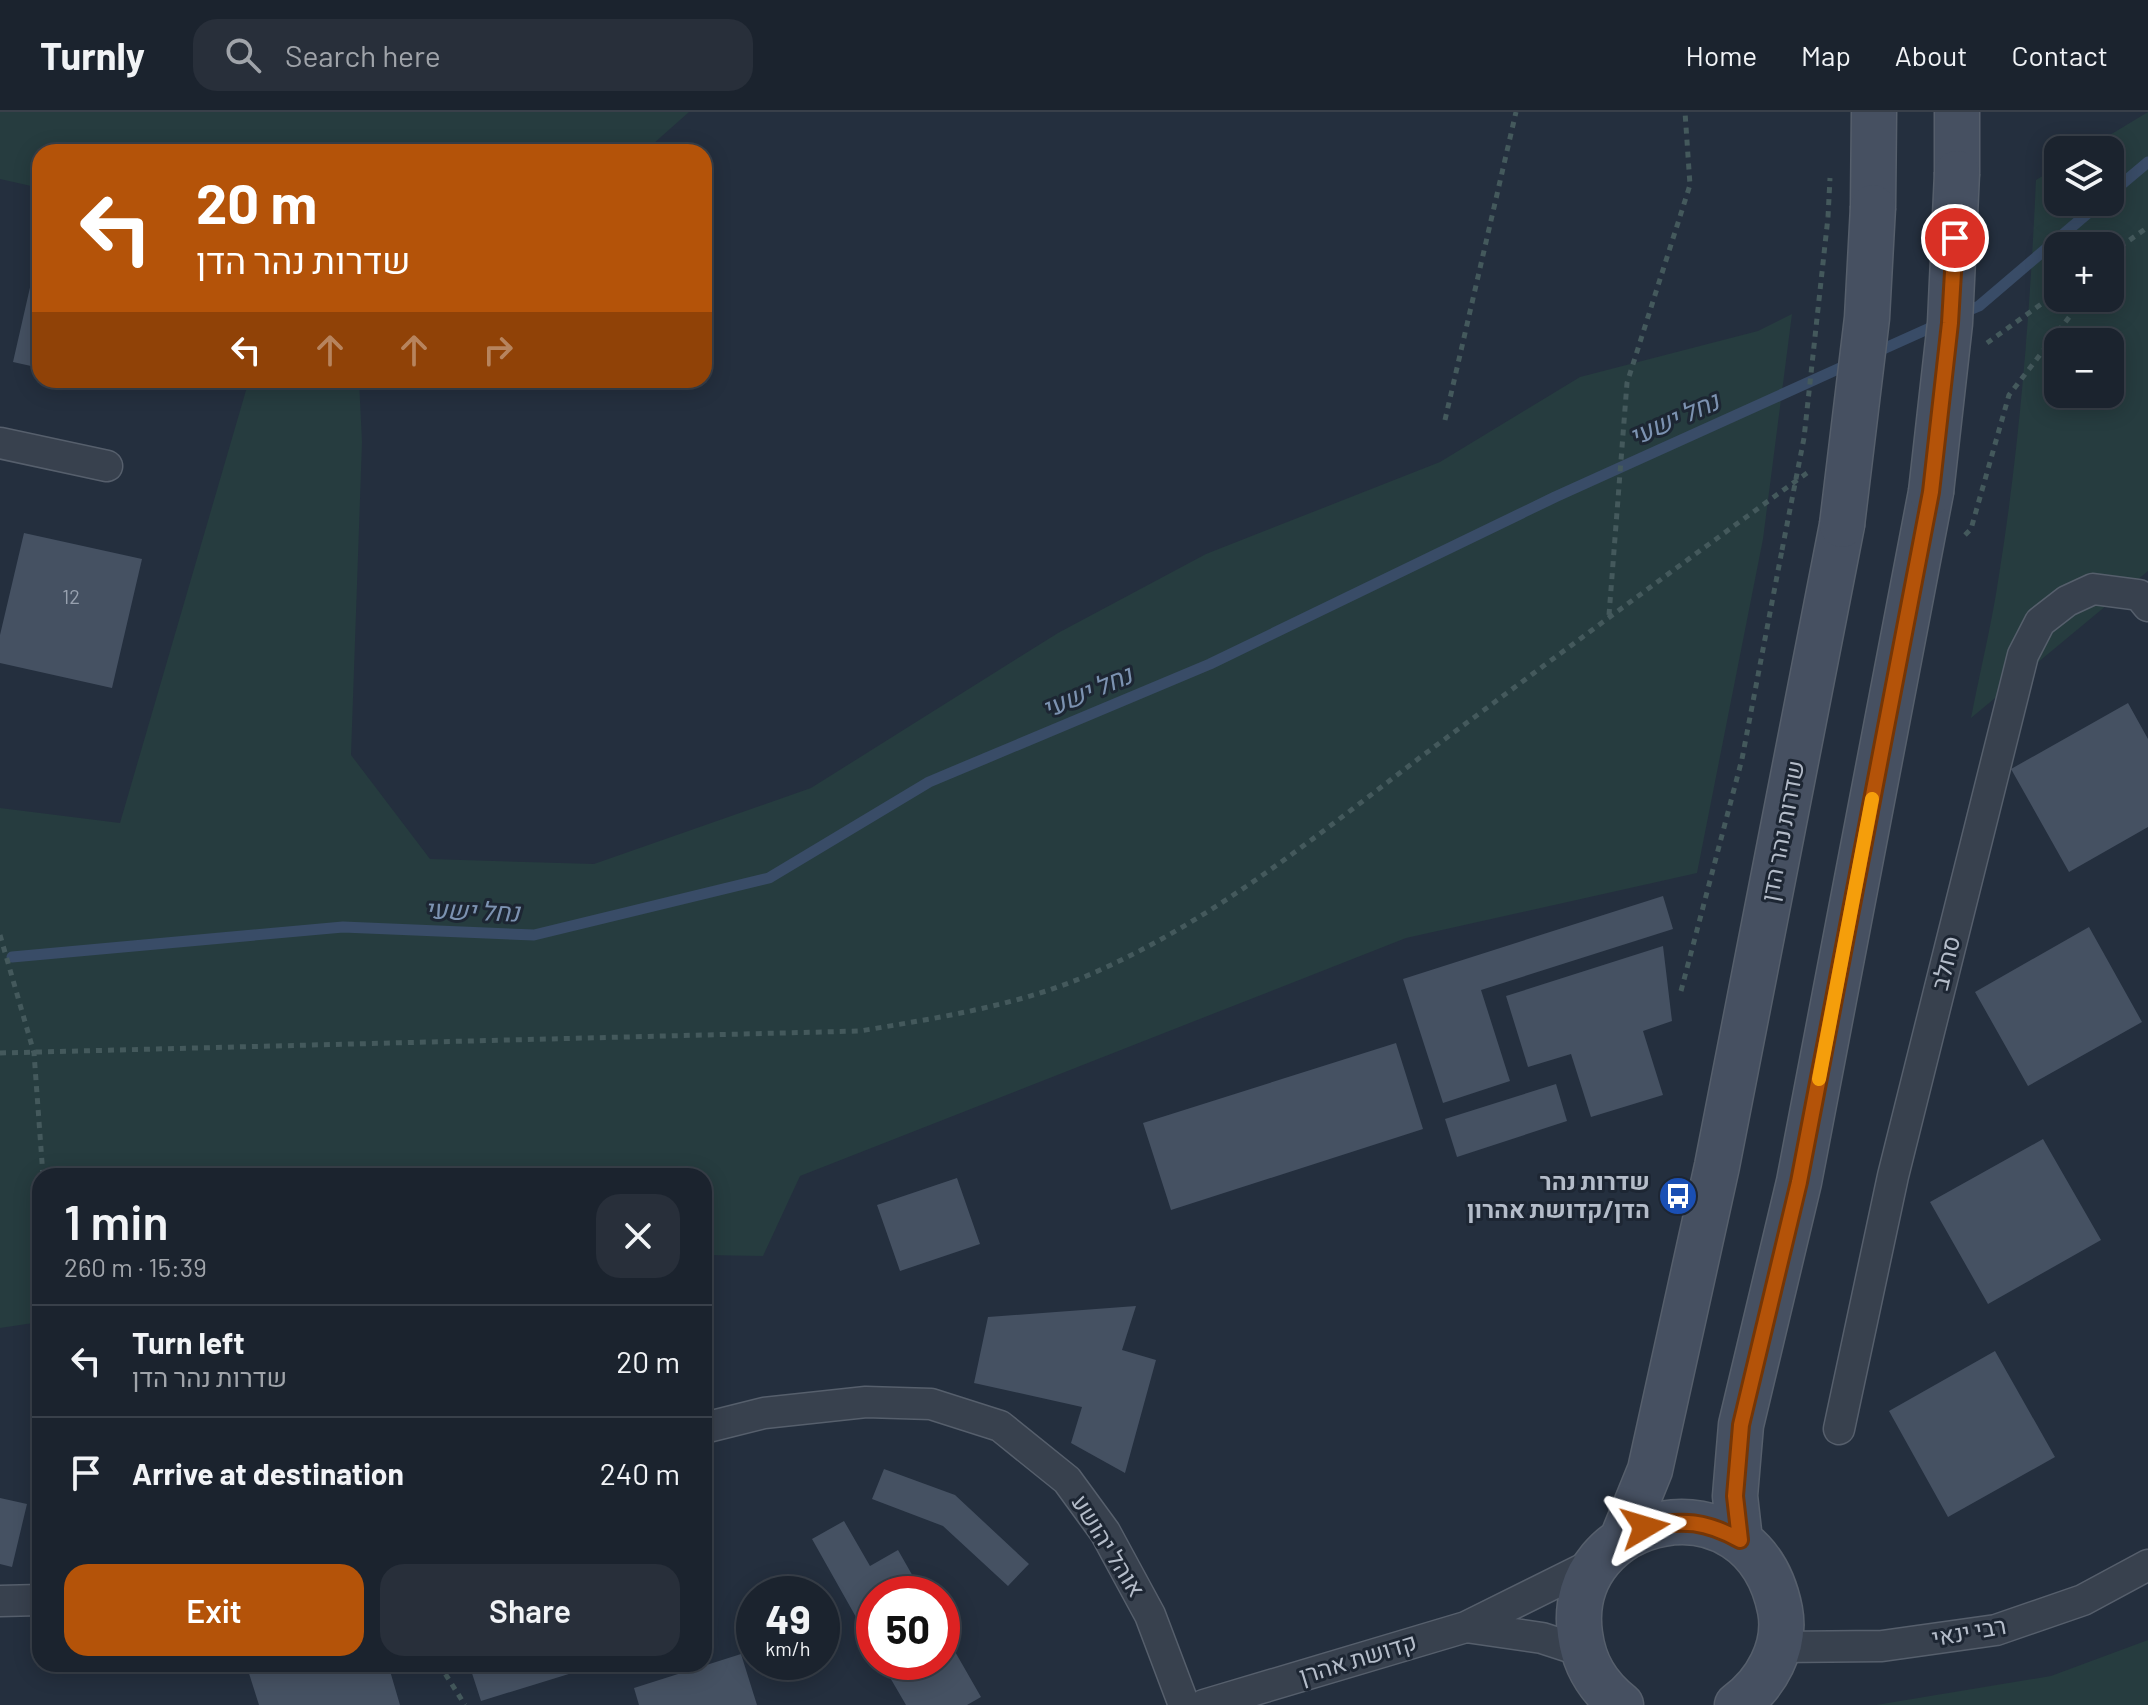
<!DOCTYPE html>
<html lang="en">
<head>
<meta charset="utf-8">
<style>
  :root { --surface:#1b232e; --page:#282f3a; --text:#f1f3f6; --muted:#a0a4aa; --line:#39404a; --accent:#b45309 }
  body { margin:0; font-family:Barlow,Heebo,sans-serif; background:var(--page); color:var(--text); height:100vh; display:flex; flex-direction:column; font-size:30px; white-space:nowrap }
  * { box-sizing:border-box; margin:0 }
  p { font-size:26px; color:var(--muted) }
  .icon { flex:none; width:44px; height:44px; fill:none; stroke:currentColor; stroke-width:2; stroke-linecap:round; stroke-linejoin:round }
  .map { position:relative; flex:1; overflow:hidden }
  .drawer { position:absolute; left:32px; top:1056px; width:680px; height:504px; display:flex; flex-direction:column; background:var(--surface); border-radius:24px; box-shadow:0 4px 20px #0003,0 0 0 2px var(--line) }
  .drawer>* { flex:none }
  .guide { position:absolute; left:32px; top:32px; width:680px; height:244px; border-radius:24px; box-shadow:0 4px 20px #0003,0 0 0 2px var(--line); background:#b45309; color:#fff; overflow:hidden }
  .tools { position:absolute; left:2044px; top:24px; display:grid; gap:16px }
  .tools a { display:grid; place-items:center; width:80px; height:80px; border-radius:16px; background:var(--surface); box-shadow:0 4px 20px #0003,0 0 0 2px var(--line); font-size:40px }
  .speed { position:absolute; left:736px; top:1464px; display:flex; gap:16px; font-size:40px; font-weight:700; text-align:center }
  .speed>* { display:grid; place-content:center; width:104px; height:104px; border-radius:50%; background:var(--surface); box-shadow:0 4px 20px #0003,0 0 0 2px var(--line); line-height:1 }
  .speed small { font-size:20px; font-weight:400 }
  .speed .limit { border:12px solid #d22; background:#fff; color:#111 }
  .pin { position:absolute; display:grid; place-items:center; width:68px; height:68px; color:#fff; margin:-34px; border:4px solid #fff; border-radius:50%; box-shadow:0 2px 8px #0007 }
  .me { position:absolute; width:88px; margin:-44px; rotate:83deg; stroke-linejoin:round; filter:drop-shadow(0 0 6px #0008) }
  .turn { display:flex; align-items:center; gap:28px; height:168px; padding:0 32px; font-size:36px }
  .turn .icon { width:104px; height:104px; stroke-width:2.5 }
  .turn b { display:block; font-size:56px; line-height:68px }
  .lanes { display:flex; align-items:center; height:76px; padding:0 32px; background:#0003; justify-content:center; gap:40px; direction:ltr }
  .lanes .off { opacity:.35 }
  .round { display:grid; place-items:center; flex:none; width:84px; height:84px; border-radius:24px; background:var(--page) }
  .overview { display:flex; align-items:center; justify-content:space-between; height:136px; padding:0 32px }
  h1 { font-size:48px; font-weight:600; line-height:60px }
  .cta { display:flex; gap:16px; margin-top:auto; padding:16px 32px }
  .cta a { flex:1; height:92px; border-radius:24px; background:var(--accent); color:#fff; font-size:32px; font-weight:600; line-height:92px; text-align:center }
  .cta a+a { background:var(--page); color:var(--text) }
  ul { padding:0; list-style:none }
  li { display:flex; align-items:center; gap:24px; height:112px; padding:0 32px; border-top:2px solid var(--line) }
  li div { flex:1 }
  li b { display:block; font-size:30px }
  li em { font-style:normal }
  header { display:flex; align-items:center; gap:48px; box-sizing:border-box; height:112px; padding:0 40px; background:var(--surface); border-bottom:2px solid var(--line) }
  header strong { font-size:38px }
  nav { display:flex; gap:44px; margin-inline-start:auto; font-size:28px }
  .search { width:560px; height:72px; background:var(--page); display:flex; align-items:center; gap:20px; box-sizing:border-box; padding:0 28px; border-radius:24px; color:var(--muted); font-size:30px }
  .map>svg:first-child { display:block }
  .green { fill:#263c3f; fill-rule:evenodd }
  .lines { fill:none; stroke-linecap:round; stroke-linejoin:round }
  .stream { stroke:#394c67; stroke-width:11 }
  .building { fill:#455162 }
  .street-casing { stroke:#565f6c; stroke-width:33 }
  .secondary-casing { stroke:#565f6c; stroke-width:47 }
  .path { stroke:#44595c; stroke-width:5; stroke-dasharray:6 6; stroke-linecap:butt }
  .street { stroke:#38414e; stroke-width:30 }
  .secondary { stroke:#465061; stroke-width:44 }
  .secondary-bridge-casing { stroke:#565f6c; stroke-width:47; stroke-linecap:butt }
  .path-bridge { stroke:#44595c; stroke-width:5; stroke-dasharray:6 6; stroke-linecap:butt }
  .secondary-bridge { stroke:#465061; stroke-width:44 }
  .route-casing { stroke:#753606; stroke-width:20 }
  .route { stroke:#b45309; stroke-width:14 }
  .slow { stroke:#f59e0b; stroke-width:14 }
  .labels { text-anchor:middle; stroke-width:6; stroke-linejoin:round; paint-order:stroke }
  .number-label { font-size:20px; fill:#98a1af }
  .street-label { font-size:24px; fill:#b4bcc9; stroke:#1d2633 }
  .poi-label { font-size:24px; font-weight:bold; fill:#b4bcc9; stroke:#1d2633; text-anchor:end }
  .water-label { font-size:26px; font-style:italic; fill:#7c92b1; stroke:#1d2633 }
</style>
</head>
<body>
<header>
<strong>Turnly</strong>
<div class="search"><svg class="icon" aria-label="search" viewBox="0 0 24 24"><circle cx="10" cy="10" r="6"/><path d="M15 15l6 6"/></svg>Search here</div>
<nav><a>Home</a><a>Map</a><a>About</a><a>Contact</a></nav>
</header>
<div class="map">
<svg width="2148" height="1593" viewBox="0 0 2148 1593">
  <rect width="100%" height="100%" fill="#242f3e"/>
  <path class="green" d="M 0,0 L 689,0 L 644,40 L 40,40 L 40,76 L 0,67 Z
    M 2148,0 L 2148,459 L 1971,606 C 1980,559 1992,511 1999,463 C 2020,332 2030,200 2036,68 L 2058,55 L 2058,90 L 2110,90 L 2110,38 L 2085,38 ZM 2058,134 L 2110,134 L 2110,186 L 2058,186 ZM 2058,230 L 2110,230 L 2110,282 L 2058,282 Z
    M 1792,202 L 1763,427 L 1697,761 L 1406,826 L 800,1064 L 763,1144 L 704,1143 L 704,1064 L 40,1064 L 40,1210 L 0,1216 L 0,696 L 120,711 L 249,268 L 359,268 L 362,330 L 351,643 L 430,747 L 594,752 L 811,676 L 1058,521 L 1206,442 L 1440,350 L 1580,265 L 1758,219 Z
    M 2148,1528 L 2148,1593 L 1876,1593 L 2051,1564 Z"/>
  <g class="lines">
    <path class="stream" d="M 2110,82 L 2148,50
      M 1960,202 L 1979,194 L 2101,90
      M 1872,242 L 1941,211
      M 12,845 L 343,815 L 534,823 L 769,766 L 929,670 L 1210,552 L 1555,385 L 1849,252"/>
  </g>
  <path class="building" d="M 39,136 L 40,136 L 40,256 L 13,250 Z
    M 24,421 L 142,447 L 112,576 L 0,551 L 0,523 Z
    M 2128,591 L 2148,627 L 2148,715 L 2069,760 L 2011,657 Z
    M 1663,784 L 1673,817 L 1481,878 L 1510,969 L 1443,991 L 1403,867 Z
    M 2089,815 L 2142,910 L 2028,974 L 1975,880 Z
    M 1663,834 L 1672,909 L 1643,919 L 1663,983 L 1591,1005 L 1571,942 L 1528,955 L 1506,884 Z
    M 1396,931 L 1423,1017 L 1171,1098 L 1143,1011 Z
    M 1556,972 L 1567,1009 L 1457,1045 L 1445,1007 Z
    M 2043,1027 L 2101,1128 L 1988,1192 L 1930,1090 Z
    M 957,1066 L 980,1132 L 900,1159 L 877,1093 Z
    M 1136,1194 L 1122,1238 L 1156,1248 L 1125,1361 L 1071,1331 L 1082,1295 L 974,1271 L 988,1205 Z
    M 1995,1239 L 2055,1345 L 1948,1405 L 1889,1299 Z
    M 884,1357 L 955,1383 L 1029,1452 L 1008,1474 L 943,1414 L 872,1387 Z
    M 0,1386 L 27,1392 L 12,1455 L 0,1452 Z
    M 844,1409 L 870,1454 L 898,1438 L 923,1482 L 874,1482 L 874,1537 L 812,1427 Z
    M 942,1517 L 981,1585 L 967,1593 L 906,1593 L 881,1550 L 942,1550 Z
    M 741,1542 L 757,1593 L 639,1593 L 634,1576 Z
    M 246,1552 L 388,1552 L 400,1593 L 259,1593 Z
    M 469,1552 L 598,1552 L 598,1553 L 481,1589 Z"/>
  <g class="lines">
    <g class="street-casing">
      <path id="street" d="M 0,331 L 107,354
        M 704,1316 L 764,1301 L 866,1290 L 931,1292 L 1000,1314 L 1067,1368 L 1105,1420 L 1150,1503 L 1184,1593
        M 1839,1317 L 1893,1064 L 2023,543 L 2040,510 L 2067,489 L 2093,477 L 2139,483 L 2148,494
        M 0,1489 L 40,1488
        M 1466,1515 L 1542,1526 L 1582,1539
        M 1778,1535 L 1882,1534 L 1996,1518 L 2083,1488 L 2148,1453
        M 1204,1593 L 1466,1515 L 1599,1449"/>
    </g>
    <g class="secondary-casing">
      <path id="secondary" d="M 1957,61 L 1957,0
        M 1873,95 L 1874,0
        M 1622,1427 L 1650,1358 L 1717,1054 L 1842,413
        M 1740,1428 L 1735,1384 L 1741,1313 L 1799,1070 L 1931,380
        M 1621,1593 C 1597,1574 1584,1552 1580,1522 C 1563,1401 1752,1357 1780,1498 C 1787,1535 1766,1572 1737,1593"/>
    </g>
    <path class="path" d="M 1828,105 L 1830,66
      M 2110,142 L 2148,115
      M 2110,153 L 2123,136
      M 1987,231 L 2058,180
      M 1445,308 L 1516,0
      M 1965,423 L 1971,417 L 2009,283 L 2084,186
      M 1609,503 L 1627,271 L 1690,73 L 1685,0
      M 0,823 L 34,941 L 43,1064
      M 1681,879 L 1742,647 L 1782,438
      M 0,941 L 860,919 C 942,905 1024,893 1100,858 C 1218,805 1320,721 1422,644 C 1550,549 1678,454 1807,361
      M 439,1552 L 465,1593"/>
    <use href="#street" class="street"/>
    <use href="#secondary" class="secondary"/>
    <g class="secondary-bridge-casing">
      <path id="secondary-bridge" d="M 1931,380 L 1950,211 L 1957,61
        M 1842,413 L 1867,206 L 1873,95"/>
    </g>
    <path class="path-bridge" d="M 1782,438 L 1804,326 L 1828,105"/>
    <use href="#secondary-bridge" class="secondary-bridge"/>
  </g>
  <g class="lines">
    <g class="route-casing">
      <path id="route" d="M 1645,1415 C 1683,1407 1706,1409 1740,1428 L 1735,1384 L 1741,1313 L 1799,1070 L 1931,380 L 1950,211 L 1955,126"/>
    </g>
    <use href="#route" class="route"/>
    <path class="slow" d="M 1819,967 L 1872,687"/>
  </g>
  <defs>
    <g id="bus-disc" transform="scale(2)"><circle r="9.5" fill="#1a4fb4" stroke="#1d2633"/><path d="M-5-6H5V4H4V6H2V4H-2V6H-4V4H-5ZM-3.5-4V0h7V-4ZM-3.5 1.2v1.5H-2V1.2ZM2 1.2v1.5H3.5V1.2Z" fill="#fff"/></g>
  </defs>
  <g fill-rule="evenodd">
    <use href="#bus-disc" x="1678" y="1084"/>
  </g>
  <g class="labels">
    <g class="number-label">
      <text x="71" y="492">12</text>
    </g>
    <g class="street-label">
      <text transform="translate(1783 719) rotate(-79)" y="8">שדרות נהר הדן</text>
      <text transform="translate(1946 851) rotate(-76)" y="8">סחלב</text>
      <text transform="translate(1108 1434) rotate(58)" y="8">אוהל יהושע</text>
      <text transform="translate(1969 1520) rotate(-10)" y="8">רבי ינאי</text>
      <text transform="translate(1358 1547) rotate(-17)" y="8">קדושת אהרן</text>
    </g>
    <g class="poi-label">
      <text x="1650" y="1078">שדרות נהר<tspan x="1650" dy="28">הדן/קדושת אהרון</tspan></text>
    </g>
    <g class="water-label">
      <text transform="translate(1674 307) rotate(-24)" y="9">נחל ישעי</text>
      <text transform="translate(1087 580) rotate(-23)" y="9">נחל ישעי</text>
      <text transform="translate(472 799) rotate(2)" y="9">נחל ישעי</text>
    </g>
  </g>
</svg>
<div class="tools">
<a><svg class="icon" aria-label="layers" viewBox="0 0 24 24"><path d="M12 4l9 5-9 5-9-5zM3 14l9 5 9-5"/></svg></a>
<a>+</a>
<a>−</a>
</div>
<div class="speed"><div>49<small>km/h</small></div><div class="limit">50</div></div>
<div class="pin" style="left:1955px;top:126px;background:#d93025"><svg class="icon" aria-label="arrive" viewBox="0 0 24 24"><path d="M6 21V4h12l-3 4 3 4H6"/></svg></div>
<svg class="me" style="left:1645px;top:1415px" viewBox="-20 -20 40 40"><path d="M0-17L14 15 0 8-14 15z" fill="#b45309" stroke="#fff" stroke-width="4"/></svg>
<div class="guide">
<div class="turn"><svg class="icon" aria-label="left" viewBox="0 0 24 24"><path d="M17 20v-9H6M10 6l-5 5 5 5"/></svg><div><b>20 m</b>שדרות נהר הדן</div></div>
<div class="lanes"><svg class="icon" aria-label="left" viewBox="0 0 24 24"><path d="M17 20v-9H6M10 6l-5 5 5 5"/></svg><svg class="icon off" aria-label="ahead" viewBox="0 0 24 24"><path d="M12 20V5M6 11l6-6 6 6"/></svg><svg class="icon off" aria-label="ahead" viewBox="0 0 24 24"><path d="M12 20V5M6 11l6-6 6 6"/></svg><svg class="icon off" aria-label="right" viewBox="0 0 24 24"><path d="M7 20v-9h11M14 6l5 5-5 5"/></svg></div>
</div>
<section class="drawer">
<div class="overview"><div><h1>1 min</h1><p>260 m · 15:39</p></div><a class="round"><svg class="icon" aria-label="close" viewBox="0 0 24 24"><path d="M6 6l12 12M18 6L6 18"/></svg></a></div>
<ul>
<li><svg class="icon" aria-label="left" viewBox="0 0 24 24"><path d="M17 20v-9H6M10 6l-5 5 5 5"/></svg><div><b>Turn left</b><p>שדרות נהר הדן</p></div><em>20 m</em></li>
<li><svg class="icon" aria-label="arrive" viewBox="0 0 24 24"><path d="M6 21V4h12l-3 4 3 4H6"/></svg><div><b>Arrive at destination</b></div><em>240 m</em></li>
</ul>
<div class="cta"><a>Exit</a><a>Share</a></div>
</section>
</div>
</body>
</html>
